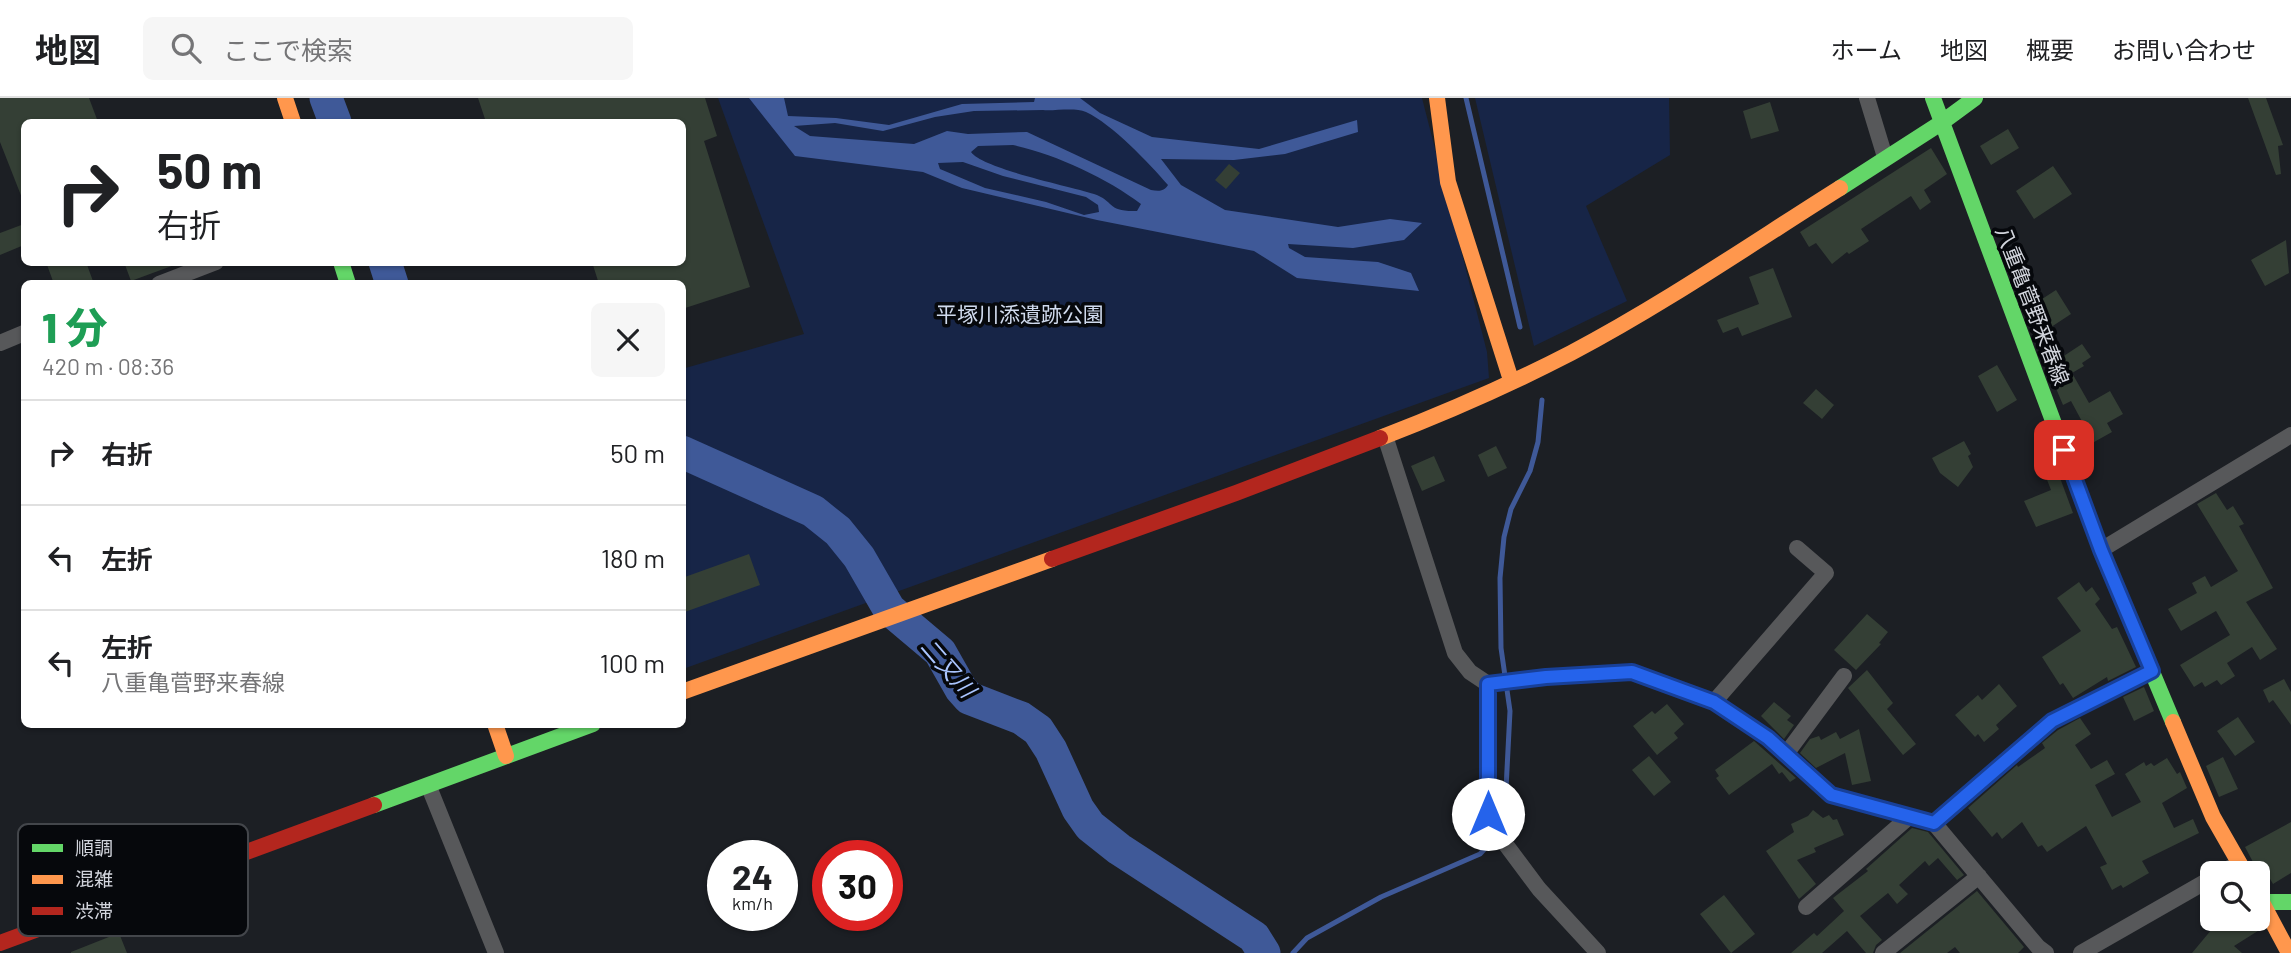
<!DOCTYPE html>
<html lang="ja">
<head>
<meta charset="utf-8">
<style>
  :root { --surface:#fff; --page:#f6f6f6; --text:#202124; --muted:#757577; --line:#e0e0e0 }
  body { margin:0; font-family:Barlow,"Noto Sans JP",sans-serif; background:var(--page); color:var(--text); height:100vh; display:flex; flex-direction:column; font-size:26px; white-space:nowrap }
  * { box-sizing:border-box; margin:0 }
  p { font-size:23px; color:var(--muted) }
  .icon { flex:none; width:38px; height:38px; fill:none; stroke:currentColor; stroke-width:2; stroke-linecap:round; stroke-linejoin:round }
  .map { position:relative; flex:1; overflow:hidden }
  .details { position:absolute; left:21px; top:182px; width:665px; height:448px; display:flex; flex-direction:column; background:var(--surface); border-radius:10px; box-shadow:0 2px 5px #0004 }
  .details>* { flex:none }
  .hud { position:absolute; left:21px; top:21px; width:665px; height:147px; border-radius:10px; box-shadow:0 2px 5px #0004; background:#fff; color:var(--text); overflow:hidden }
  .tools { position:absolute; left:2200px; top:763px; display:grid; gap:14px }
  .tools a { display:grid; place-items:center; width:70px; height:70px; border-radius:10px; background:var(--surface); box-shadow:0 2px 5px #0004; font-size:35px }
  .speed { position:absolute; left:707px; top:742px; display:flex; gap:14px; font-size:35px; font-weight:700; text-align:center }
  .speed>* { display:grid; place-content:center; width:91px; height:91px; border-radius:50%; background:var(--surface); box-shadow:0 2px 5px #0004; line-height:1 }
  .speed small { font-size:18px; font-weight:400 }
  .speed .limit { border:10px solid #d22; background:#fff; color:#111 }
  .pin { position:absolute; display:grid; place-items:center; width:60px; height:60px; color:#fff; margin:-30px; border-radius:14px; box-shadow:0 4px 10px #0006 }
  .me { position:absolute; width:77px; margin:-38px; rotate:0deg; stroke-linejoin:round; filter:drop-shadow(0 0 5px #0008) }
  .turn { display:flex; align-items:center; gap:24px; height:147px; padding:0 21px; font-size:32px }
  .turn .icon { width:91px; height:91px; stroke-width:2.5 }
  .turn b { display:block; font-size:49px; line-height:60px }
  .round { display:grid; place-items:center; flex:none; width:74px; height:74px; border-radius:10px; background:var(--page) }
  .summary { display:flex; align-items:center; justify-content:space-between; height:119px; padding:0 21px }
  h1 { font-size:42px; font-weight:800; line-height:52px; color:#1e9e55 }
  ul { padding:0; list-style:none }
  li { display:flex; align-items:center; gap:21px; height:105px; padding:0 21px; border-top:2px solid var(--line) }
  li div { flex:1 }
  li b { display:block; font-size:26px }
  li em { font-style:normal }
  header { display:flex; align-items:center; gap:42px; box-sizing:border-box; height:98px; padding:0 35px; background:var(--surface); border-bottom:2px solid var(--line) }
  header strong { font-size:33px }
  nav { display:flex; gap:38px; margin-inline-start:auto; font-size:24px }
  .search { width:490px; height:63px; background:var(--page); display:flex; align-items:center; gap:18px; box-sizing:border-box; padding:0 24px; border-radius:10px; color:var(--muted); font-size:26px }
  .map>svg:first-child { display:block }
  .green { fill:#172547 }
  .water { fill:#3f5998; fill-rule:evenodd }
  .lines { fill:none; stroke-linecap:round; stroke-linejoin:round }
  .stream { stroke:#3f5998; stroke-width:5 }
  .river { stroke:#3f5998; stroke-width:33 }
  .building { fill:#343f35 }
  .street { stroke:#57585a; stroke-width:16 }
  .fast { stroke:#63d668; stroke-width:16 }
  .slow { stroke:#ff974d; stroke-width:16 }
  .jam { stroke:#b3261e; stroke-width:16 }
  .route-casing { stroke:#184099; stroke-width:18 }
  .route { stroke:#2563eb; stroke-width:12 }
  .labels { text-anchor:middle; stroke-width:7; stroke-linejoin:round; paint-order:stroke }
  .street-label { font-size:21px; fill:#d2d5dd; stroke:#06080c }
  .park-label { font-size:21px; fill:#d0daed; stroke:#06080c }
  .water-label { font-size:23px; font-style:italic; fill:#aac5ff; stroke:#06080c }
  .key { fill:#06080c; stroke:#43464b; stroke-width:2 }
  .key-label { font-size:19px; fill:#d2d5dd }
</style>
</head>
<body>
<header>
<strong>地図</strong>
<div class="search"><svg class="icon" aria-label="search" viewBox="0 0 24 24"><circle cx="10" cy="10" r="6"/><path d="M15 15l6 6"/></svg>ここで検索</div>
<nav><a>ホーム</a><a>地図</a><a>概要</a><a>お問い合わせ</a></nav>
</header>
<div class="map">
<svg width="2291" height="855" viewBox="0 0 2291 855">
  <rect width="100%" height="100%" fill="#1c1f24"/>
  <path class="green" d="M 718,0 L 1422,0 L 1487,254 L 1489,280 L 683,571 L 682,271 L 804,236 Z
    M 1475,0 L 1669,0 L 1670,57 L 1586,108 L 1627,203 L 1534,248 Z"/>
  <path class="water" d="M 749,0 L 784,0 L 788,18 L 836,20 L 889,27 L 962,6 L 1034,4 L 1035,0 L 1080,0 L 1100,15 L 1152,39 L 1259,51 L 1357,22 L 1358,34 L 1285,56 L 1234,62 L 1161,61 L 1181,87 L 1225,112 L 1338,129 L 1390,121 L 1422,125 L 1404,142 L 1353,150 L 1288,146 L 1289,150 L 1305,159 L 1378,164 L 1411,175 L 1419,193 L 1297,180 L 1254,153 L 1097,122 L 962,90 L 923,74 L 795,58 ZM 1043,12 C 1055,13 1075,9 1086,14 C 1112,26 1149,65 1168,87 C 1164,94 1158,93 1151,92 L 1027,34 L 968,36 L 947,33 L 914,46 L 810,38 L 794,28 L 835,25 L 883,33 L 935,19 L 974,13 ZM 1013,47 C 1055,56 1107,80 1141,106 L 1137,113 C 1106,114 1115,103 1094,96 C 1070,88 983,71 971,54 L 978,48 ZM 963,64 L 1003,78 L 1086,99 L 1098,107 L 1099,114 L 1084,117 L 1046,104 L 985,90 L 940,71 L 938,65 Z"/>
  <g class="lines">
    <path class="stream" d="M 1466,0 L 1520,229
      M 1293,855 L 1307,840 L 1381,799 L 1480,756 L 1504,730 L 1510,613 L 1501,550 L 1500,480 L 1504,439 L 1511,411 L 1530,373 L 1538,344 L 1542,302"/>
    <path class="river" d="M 326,0 L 335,24
      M 385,164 L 392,186
      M 682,354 L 813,413 L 838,433 L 859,459 L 889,511 L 940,554 L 961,591 L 969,600 L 1021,620 L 1038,632 L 1051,652 L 1078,711 L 1090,728 L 1119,751 L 1254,839 L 1264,855"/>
  </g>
  <path class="building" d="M 0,0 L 89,0 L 98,24 L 24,24 L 24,105 L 0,44 Z
    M 478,0 L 705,0 L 717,38 L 704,43 L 750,189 L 682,211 L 682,186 L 599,186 L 592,164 L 682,164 L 682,24 L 486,24 Z
    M 2248,0 L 2266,0 L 2283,47 L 2278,48 L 2281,76 L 2276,77 Z
    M 1770,4 L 1779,33 L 1751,41 L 1743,13 Z
    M 2008,31 L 2019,50 L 1991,67 L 1980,48 Z
    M 1931,50 L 1947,76 L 1924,92 L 1931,104 L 1920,112 L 1911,98 L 1861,131 L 1869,143 L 1849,156 L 1847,154 L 1832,166 L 1816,145 L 1809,149 L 1800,134 Z
    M 1229,66 L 1240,75 L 1226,91 L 1215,82 Z
    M 2053,68 L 2072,96 L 2034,121 L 2016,93 Z
    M 24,126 L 24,147 L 0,157 L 0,135 Z
    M 2286,142 L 2289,175 L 2265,188 L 2251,162 Z
    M 46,164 L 86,164 L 94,186 L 54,186 Z
    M 124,164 L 177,164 L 177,166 L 131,183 Z
    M 1773,170 L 1792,219 L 1742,238 L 1738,229 L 1723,235 L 1717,222 L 1759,206 L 1749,179 Z
    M 2056,192 L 2071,216 L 2039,237 L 2030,224 L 2029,221 L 2033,219 L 2028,210 Z
    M 2082,246 L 2091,259 L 2082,265 L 2084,268 L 2072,275 L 2089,305 L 2110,293 L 2123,316 L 2107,325 L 2112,334 L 2078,353 L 2071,335 L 2085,329 L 2071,303 L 2063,307 L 2047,269 Z
    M 1997,267 L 2017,302 L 1997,314 L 1978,278 Z
    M 1816,291 L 1834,307 L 1822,321 L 1803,305 Z
    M 1964,343 L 1971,356 L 1968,358 L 1973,369 L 1958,389 L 1940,375 L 1932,360 Z
    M 1496,348 L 1507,370 L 1488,379 L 1478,357 Z
    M 1434,358 L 1445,383 L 1422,393 L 1411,368 Z
    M 2056,369 L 2073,415 L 2036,429 L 2024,403 L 2051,392 L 2044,374 Z
    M 2216,395 L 2227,412 L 2233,408 L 2244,426 L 2239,428 L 2273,490 L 2246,504 L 2277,551 L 2260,562 L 2252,549 L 2227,565 L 2235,578 L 2221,587 L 2217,582 L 2205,589 L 2202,584 L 2194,589 L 2180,567 L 2230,537 L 2216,513 L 2181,533 L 2168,511 L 2197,495 L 2192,485 L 2205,478 L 2211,489 L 2238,473 L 2197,406 Z
    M 749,456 L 760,487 L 682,515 L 682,480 Z
    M 2079,484 L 2086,494 L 2092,489 L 2100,501 L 2095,506 L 2112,531 L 2117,529 L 2136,569 L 2108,583 L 2107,579 L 2073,600 L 2063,585 L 2060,587 L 2042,559 L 2081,533 L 2057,500 Z
    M 1867,516 L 1888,534 L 1879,545 L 1881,546 L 1856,572 L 1834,552 Z
    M 1867,572 L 1893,605 L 1887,611 L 1916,646 L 1903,657 L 1848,590 Z
    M 2284,581 L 2291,594 L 2291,627 L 2273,602 L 2269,605 L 2263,592 Z
    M 1999,586 L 2017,608 L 1996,627 L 1999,631 L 1984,644 L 1978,636 L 1975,639 L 1955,617 L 1978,597 L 1982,602 Z
    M 2144,589 L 2154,613 L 2134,623 L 2123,599 Z
    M 1774,604 L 1791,618 L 1787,622 L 1794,627 L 1784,641 L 1761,618 Z
    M 1667,606 L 1684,626 L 1674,635 L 1678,640 L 1657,657 L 1633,628 L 1652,613 L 1655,616 Z
    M 2238,619 L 2255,644 L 2235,658 L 2217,633 Z
    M 2080,620 L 2091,636 L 2075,647 L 2091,671 L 2107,662 L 2115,676 L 2095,687 L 2112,719 L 2141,704 L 2125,676 L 2144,664 L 2146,668 L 2151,665 L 2154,668 L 2167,660 L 2177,676 L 2180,674 L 2187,690 L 2162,705 L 2174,730 L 2193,721 L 2199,735 L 2142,763 L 2149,775 L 2123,790 L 2121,787 L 2112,792 L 2100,769 L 2107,766 L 2086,728 L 2047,754 L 2042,747 L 2038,749 L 2022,724 L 2002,741 L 1997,734 L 1992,739 L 1968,710 L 2017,667 L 2018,669 L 2045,650 L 2042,645 L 2058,632 Z
    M 1859,631 L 1871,683 L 1852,687 L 1845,655 L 1816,670 L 1800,655 L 1810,641 L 1819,638 L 1821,642 L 1836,634 L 1840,641 Z
    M 1754,643 L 1796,680 L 1790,684 L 1782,674 L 1779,676 L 1772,666 L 1729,697 L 1716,680 L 1719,678 L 1715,672 Z
    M 1649,658 L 1671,684 L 1654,698 L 1632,672 Z
    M 2223,659 L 2238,691 L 2219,699 L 2206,668 Z
    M 1813,712 L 1823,720 L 1829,717 L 1833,722 L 1837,721 L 1844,737 L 1814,750 L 1816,754 L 1797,762 L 1816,786 L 1799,801 L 1766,753 L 1794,734 L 1791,726 L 1808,718 Z
    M 2291,724 L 2291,775 L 2273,786 L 2266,774 L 2260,777 L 2245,749 Z
    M 1912,730 L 1928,734 L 1964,777 L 1957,782 L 1938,760 L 1929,768 L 1925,763 L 1899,787 L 1908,796 L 1897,806 L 1888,795 L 1860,818 L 1882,842 L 1876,847 L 1873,855 L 1866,855 L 1847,833 L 1822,855 L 1791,855 L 1814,835 L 1817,838 L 1844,813 L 1833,800 L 1868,773 L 1866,771 Z
    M 1977,793 L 2024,849 L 2018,855 L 1960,855 L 1955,849 L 1947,855 L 1900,855 Z
    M 1724,797 L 1755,836 L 1731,855 L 1700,816 Z
    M 2206,821 L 2256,821 L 2261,831 L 2234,848 L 2242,855 L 2192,855 L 2212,831 Z
    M 119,835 L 127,855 L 71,855 L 71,854 Z"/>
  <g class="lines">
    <path class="street" d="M 1867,0 L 1885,59
      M 159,186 L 216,164
      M 0,245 L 24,235
      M 1385,338 L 1455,555 L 1470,574 L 1488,586 L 1546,579 L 1632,574 L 1714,604 L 1768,640 L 1831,697 L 1934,725 L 2038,849 L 2046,855
      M 2101,452 L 2291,337
      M 1488,586 L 1488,716 L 1492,728 L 1539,791 L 1598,855
      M 1714,604 L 1826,475 L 1797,450
      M 1786,656 L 1844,578
      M 429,689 L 496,855
      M 1934,725 L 2052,623 L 2152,573
      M 2220,775 L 2239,765
      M 1806,809 L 1910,718
      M 1883,855 L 1979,778
      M 2081,855 L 2212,780"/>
    <path class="fast" d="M 1933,0 L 2101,452 L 2173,624
      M 1840,90 L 1941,25 L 1975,0
      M 341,164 L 348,186
      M 374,707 L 593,626
      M 2261,804 L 2291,804"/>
    <path class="slow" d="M 285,0 L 293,24
      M 1437,0 L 1448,84 L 1511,282
      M 1380,340 C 1445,315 1509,287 1571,255 C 1664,206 1751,146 1840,90
      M 682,594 L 1052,461
      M 2173,624 L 2213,719 L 2245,775
      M 495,626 L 506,658
      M 2258,797 L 2289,855"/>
    <path class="jam" d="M 1052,461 L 1236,395 L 1380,340
      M 0,845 L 374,707"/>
  </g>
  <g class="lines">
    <g class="route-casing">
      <path id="route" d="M 1488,716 L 1488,586 L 1546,579 L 1632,574 L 1714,604 L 1768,640 L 1831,697 L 1934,725 L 2052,623 L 2152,573 L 2101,452 L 2064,352"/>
    </g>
    <use href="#route" class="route"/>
  </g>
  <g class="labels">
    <g class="street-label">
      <text transform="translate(2032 208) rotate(69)" y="7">八重亀菅野来春線</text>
    </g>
    <g class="park-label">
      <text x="1020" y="224">平塚川添遺跡公園</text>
    </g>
    <g class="water-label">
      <text transform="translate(948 570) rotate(49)" y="8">二又川</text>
    </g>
  </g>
  <rect x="18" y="726" width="230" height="112" rx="10" class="key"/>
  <rect x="32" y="746" width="31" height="8" fill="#63d668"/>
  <rect x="32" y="777" width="31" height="9" fill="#ff974d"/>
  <rect x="32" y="809" width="31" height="8" fill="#b3261e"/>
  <g class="key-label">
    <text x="75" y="757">順調</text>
    <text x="75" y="788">混雑</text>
    <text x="75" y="820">渋滞</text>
  </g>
</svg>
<div class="tools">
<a><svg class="icon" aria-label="search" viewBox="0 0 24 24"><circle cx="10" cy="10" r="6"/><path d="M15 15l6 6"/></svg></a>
</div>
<div class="speed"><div>24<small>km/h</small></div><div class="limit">30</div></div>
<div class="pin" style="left:2064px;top:352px;background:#d93025"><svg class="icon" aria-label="arrive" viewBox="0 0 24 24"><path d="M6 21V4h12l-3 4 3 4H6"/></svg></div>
<svg class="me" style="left:1488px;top:716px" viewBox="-20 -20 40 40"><circle r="19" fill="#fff"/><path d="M0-13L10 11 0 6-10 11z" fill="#2563eb"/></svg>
<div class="hud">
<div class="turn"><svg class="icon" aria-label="right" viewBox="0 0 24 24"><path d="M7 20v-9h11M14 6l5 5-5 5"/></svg><div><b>50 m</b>右折</div></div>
</div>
<section class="details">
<div class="summary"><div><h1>1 分</h1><p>420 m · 08:36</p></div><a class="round"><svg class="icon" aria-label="close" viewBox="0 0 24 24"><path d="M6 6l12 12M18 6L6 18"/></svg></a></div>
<ul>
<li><svg class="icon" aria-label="right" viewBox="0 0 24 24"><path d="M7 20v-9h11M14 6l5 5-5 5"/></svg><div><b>右折</b></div><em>50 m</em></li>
<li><svg class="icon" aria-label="left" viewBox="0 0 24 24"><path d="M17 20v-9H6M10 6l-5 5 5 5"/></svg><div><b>左折</b></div><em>180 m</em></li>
<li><svg class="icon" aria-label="left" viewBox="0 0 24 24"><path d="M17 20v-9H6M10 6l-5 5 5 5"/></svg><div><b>左折</b><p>八重亀菅野来春線</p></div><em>100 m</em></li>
</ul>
</section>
</div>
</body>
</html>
